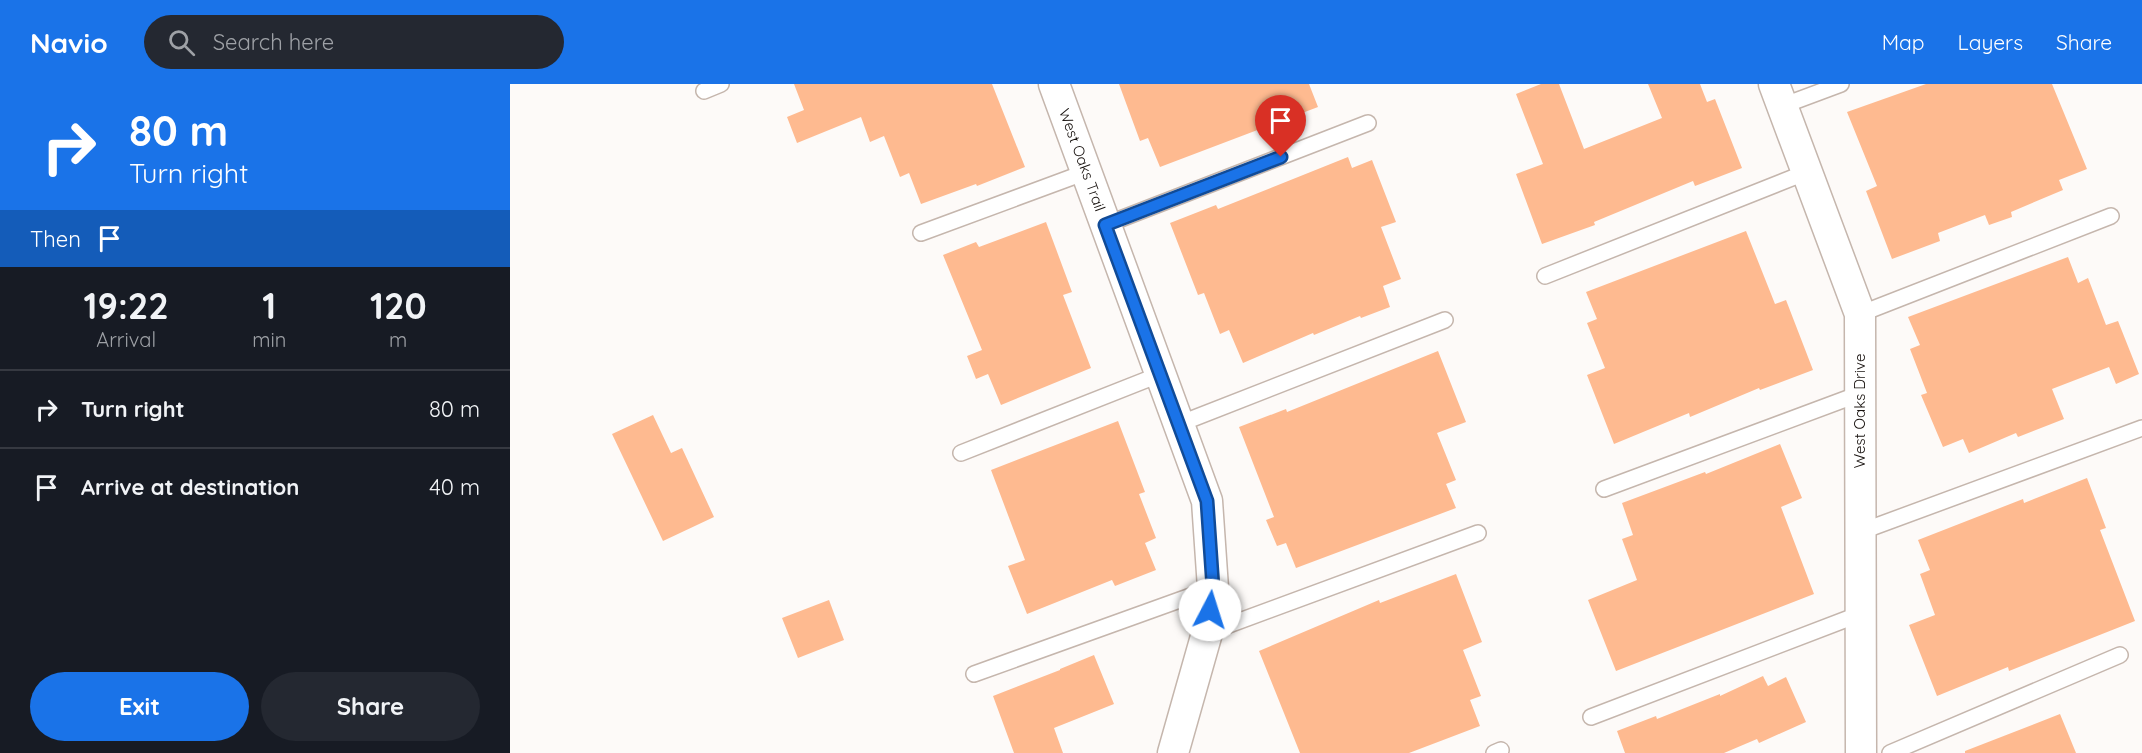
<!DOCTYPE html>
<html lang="en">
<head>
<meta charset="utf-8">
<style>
  :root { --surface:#171b24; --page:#242831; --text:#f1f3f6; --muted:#9ea1a6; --line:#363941; --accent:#1a73e8 }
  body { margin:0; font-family:Quicksand,sans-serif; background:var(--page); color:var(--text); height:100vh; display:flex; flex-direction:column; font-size:22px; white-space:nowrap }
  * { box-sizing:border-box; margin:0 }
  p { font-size:20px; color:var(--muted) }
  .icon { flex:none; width:33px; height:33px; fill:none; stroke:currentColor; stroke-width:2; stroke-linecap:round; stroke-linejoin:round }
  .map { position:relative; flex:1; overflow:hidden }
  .drawer { display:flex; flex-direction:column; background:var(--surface); width:510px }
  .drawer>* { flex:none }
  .banner { background:#1a73e8; color:#fff; overflow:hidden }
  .pin { position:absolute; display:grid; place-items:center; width:51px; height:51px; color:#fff; margin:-62px -26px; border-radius:50% 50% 50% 0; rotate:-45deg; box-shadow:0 0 6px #0007 }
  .pin .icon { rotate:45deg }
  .me { position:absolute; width:66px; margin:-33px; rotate:5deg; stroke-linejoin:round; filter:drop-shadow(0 0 4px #0008) }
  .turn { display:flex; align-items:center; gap:21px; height:126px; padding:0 30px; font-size:27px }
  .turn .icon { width:78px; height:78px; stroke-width:2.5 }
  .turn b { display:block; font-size:42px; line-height:51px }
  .then { display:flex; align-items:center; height:57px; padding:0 30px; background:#0003; gap:12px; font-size:22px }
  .eta { display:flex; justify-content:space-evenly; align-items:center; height:102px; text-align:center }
  .eta b { font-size:36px; font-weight:800; line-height:42px }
  .action { display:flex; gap:12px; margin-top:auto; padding:12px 30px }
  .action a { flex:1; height:69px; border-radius:36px; background:var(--accent); color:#fff; font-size:24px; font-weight:800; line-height:69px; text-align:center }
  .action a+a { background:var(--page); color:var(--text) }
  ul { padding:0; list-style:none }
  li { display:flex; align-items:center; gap:18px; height:78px; padding:0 30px; border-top:2px solid var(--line) }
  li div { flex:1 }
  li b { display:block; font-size:22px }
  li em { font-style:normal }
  header { display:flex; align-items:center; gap:36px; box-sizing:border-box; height:84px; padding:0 30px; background:var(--accent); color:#fff }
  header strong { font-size:28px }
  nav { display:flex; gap:33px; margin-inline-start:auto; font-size:21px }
  .search { width:420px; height:54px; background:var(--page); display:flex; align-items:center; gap:15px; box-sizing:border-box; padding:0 21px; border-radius:33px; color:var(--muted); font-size:22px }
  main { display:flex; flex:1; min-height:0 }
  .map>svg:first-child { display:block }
  .building { fill:#feba90 }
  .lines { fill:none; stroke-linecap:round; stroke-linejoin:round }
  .lane-casing { stroke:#c5b6ad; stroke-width:18 }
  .street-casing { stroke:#c5b6ad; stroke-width:33 }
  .lane { stroke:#fff; stroke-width:15 }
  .street { stroke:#fff; stroke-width:30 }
  .route-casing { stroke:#114b97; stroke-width:15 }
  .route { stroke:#1a73e8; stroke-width:10 }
  .labels { text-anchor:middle; stroke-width:4.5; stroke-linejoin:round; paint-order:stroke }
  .street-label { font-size:15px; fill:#17110e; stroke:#fff }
</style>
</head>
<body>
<header>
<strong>Navio</strong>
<div class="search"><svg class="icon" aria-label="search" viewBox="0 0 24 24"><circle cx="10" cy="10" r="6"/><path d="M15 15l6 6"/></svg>Search here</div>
<nav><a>Map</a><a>Layers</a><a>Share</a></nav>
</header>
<main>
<section class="drawer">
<div class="banner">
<div class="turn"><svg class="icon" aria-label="right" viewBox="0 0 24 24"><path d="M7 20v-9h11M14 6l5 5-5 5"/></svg><div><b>80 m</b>Turn right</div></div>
<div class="then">Then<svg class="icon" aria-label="arrive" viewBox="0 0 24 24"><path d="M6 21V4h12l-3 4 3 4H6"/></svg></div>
</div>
<div class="eta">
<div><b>19:22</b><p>Arrival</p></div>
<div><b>1</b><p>min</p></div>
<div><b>120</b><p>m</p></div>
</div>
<ul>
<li><svg class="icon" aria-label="right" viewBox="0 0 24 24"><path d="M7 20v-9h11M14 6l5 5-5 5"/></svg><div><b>Turn right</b></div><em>80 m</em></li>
<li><svg class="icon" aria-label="arrive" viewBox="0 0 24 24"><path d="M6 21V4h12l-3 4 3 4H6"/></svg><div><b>Arrive at destination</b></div><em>40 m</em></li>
</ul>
<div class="action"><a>Exit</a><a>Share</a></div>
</section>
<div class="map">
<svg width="1632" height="669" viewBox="0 0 1632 669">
  <rect width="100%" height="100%" fill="#fdfaf8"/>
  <path class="building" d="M 284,0 L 482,0 L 515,83 L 467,102 L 466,100 L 411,120 L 399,89 L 390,93 L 374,52 L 360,58 L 351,33 L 287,59 L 277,33 L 294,26 Z
    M 609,0 L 799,0 L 808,23 L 650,83 L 638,54 L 630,57 Z
    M 1031,0 L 1049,0 L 1074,65 L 1152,34 L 1138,0 L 1190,0 L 1197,18 L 1205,15 L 1232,84 L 1185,102 L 1183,97 L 1084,138 L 1085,141 L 1032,160 L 1006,90 L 1033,80 L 1006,10 Z
    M 1416,0 L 1542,0 L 1577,85 L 1549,96 L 1553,106 L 1501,128 L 1502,133 L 1479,141 L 1475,131 L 1428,149 L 1430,157 L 1382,175 L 1356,107 L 1367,102 L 1337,28 Z
    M 838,73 L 842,84 L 862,76 L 886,138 L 871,143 L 891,195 L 873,202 L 880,223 L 851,234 L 850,232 L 804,251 L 803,249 L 733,279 L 719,246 L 710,250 L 694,209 L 688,211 L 660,139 L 706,121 L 708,125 Z
    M 536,138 L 562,208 L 553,211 L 581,284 L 491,321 L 478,290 L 466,295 L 457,272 L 472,266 L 433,171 L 466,158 L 469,163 Z
    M 1236,147 L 1265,220 L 1276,216 L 1303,286 L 1250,306 L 1249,304 L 1180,333 L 1179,329 L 1104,360 L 1077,291 L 1095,284 L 1077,239 L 1087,235 L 1076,208 Z
    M 1558,173 L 1568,199 L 1578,194 L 1596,241 L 1608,237 L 1629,290 L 1606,300 L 1599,283 L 1542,305 L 1554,335 L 1508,353 L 1506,349 L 1459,369 L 1453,355 L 1433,363 L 1411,311 L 1417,309 L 1400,265 L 1410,261 L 1398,233 Z
    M 928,267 L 956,338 L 927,349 L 946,396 L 936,400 L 946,424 L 786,484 L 776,459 L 767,462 L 756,436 L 764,433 L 729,343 L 776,325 L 777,328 Z
    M 143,331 L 161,369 L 172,364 L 204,433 L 153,457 L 102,350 Z
    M 608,337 L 635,408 L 629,410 L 646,454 L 635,459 L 646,486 L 605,502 L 602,496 L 517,530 L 498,482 L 515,476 L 481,386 Z
    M 1270,360 L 1292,414 L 1271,423 L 1304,510 L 1106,587 L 1078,516 L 1127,496 L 1112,455 L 1123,451 L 1112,419 L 1195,388 L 1196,390 Z
    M 1577,394 L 1596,444 L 1590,446 L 1625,537 L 1499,587 L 1498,583 L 1427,612 L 1399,541 L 1425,531 L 1410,490 L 1420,486 L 1408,456 L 1513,415 L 1514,419 Z
    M 946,490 L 972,558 L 953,566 L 971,612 L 960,616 L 970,642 L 899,669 L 790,669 L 749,567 L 869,516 L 870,519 Z
    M 319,516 L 334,556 L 288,574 L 272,534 Z
    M 584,571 L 604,620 L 544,644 L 553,669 L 504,669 L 483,612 L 550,586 L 550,585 Z
    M 1253,592 L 1258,602 L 1276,593 L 1296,638 L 1249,659 L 1247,655 L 1214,669 L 1115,669 L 1107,647 L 1146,632 L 1147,635 L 1210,610 L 1210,612 Z
    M 1550,630 L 1566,669 L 1455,669 L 1455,667 Z"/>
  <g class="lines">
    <g class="lane-casing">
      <path id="lane" d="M 194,7 L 211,0
        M 1272,22 L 1331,0
        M 595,141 L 858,39
        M 411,149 L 576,88
        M 1035,192 L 1297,88
        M 1350,230 L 1601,132
        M 669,340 L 935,236
        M 451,369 L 651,290
        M 1094,405 L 1349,310
        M 1350,448 L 1632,344
        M 697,549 L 968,449
        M 464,590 L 703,504
        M 1081,633 L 1350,530
        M 984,669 L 991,666
        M 1380,669 L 1610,571"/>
    </g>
    <g class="street-casing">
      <path id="street" d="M 544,0 L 697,417 L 703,504 L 697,549 L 663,669
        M 1264,0 L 1350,230 L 1351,669"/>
    </g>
    <use href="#lane" class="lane"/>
    <use href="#street" class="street"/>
  </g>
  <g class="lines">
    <g class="route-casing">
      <path id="route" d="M 700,526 L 703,504 L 697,417 L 595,141 L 771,73"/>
    </g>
    <use href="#route" class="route"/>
  </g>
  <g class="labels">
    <g class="street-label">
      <text transform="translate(572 76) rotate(70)" y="5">West Oaks Trail</text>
      <text transform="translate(1350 327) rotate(-90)" y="5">West Oaks Drive</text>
    </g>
  </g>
</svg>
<div class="pin" style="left:771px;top:73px;background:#d93025"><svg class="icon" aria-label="arrive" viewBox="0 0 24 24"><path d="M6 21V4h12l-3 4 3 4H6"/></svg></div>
<svg class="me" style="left:700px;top:526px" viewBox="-20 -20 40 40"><circle r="19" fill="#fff"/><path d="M0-13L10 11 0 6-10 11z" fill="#1a73e8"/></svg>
</div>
</main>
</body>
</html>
